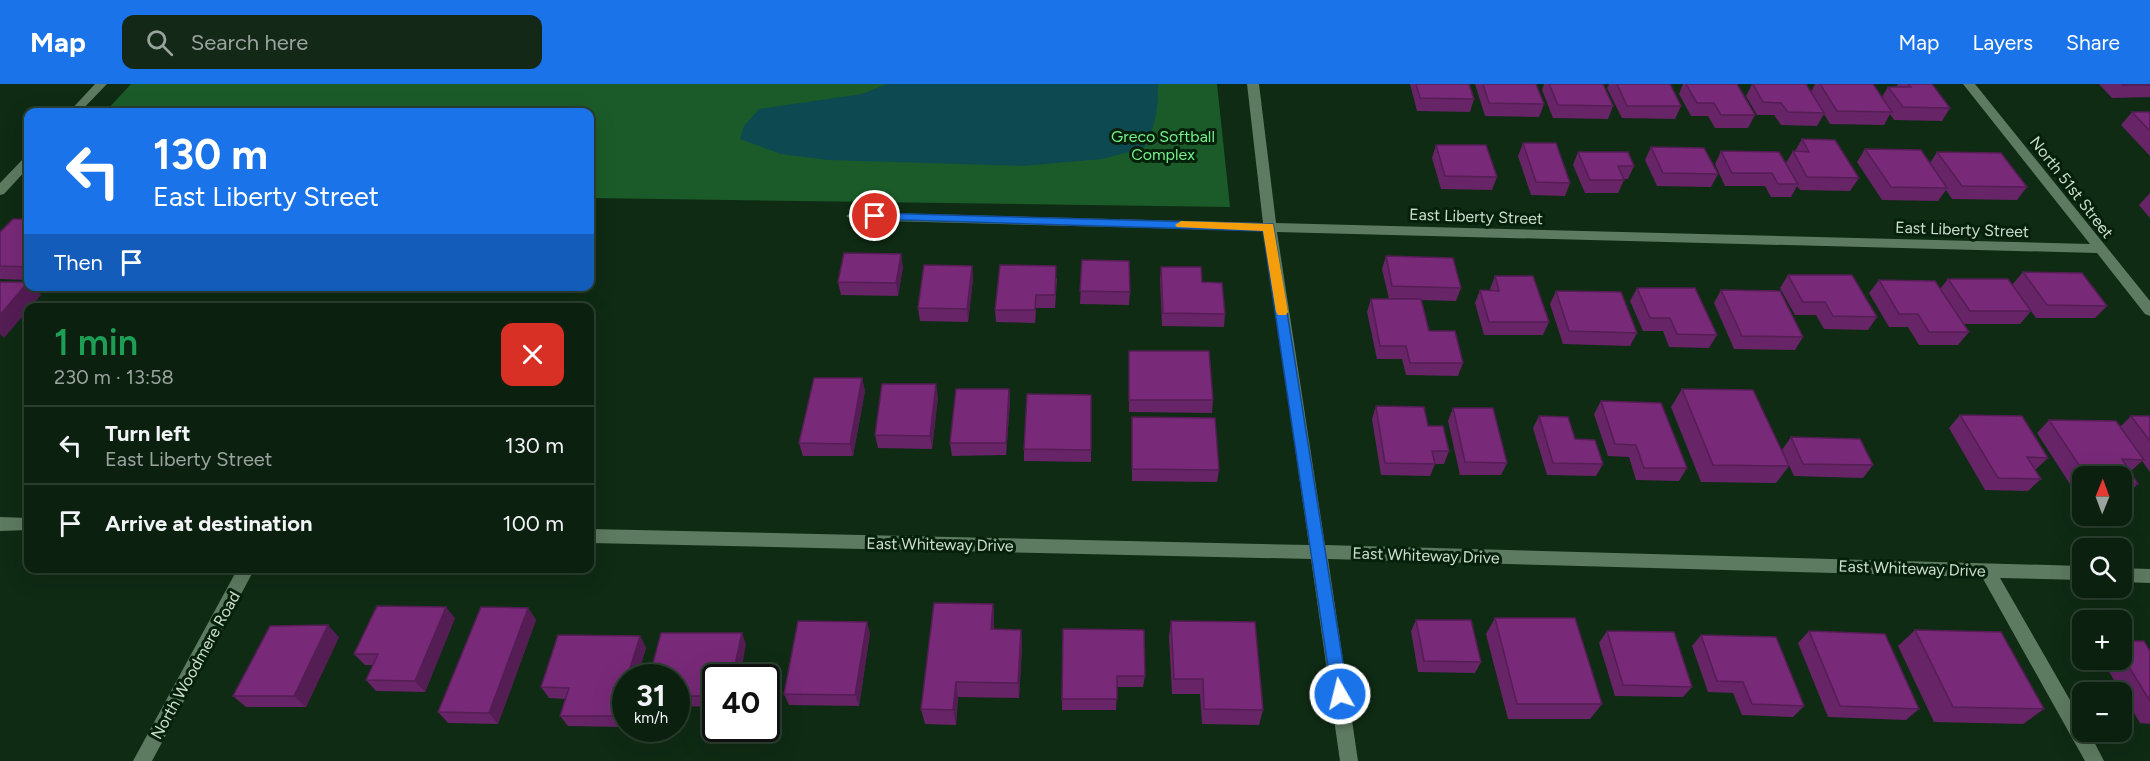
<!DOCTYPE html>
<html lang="en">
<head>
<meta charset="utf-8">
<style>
  :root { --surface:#0b200f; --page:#142818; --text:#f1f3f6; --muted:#9aa39e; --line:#2b3e2f; --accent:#1a73e8 }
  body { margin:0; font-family:Figtree,sans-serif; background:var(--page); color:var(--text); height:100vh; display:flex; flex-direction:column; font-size:22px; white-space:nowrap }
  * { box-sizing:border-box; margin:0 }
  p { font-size:20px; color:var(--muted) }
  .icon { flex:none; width:33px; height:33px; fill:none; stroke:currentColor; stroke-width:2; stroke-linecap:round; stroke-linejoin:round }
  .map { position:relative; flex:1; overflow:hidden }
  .drawer { position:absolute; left:24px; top:219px; width:570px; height:270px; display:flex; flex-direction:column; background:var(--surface); border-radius:12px; box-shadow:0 6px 24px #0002,0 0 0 2px var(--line) }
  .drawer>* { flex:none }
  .guide { position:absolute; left:24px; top:24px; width:570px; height:183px; border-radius:12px; box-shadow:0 6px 24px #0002,0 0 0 2px var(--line); background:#1a73e8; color:#fff; overflow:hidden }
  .needle { width:39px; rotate:1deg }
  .tools { position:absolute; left:2072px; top:382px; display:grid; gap:12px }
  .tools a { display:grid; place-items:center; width:60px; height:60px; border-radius:12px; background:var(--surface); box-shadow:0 6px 24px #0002,0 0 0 2px var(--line); font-size:30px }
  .speed { position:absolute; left:612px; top:580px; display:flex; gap:12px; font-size:30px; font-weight:700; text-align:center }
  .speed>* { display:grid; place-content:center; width:78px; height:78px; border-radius:50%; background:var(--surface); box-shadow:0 6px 24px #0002,0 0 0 2px var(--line); line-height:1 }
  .speed small { font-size:15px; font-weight:400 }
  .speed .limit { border:3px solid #111; border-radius:9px; background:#fff; color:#111 }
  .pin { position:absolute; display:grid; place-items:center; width:51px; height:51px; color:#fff; margin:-26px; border:3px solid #fff; border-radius:50%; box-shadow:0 2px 6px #0007 }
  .me { position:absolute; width:66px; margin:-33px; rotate:352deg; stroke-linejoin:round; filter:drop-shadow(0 0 4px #0008) }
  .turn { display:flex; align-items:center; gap:21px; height:126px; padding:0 30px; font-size:27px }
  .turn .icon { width:78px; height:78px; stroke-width:2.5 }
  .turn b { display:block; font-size:42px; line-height:51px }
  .then { display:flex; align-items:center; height:57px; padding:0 30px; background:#0003; gap:12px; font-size:22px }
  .round { display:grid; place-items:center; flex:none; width:63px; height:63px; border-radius:12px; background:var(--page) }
  .overview { display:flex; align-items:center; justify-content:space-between; height:102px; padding:0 30px }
  h1 { font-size:36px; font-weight:600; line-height:45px; color:#1e9e55 }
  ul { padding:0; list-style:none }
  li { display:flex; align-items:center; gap:18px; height:78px; padding:0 30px; border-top:2px solid var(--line) }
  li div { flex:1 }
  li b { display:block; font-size:22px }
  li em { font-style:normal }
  header { display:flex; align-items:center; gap:36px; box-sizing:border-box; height:84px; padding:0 30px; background:var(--accent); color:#fff }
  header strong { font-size:28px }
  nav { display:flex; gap:33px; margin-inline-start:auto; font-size:21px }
  .search { width:420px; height:54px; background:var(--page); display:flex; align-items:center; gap:15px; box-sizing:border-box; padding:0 21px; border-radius:12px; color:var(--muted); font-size:22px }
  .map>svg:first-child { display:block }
  .green { fill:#1b5b29 }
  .water { fill:#0d4951 }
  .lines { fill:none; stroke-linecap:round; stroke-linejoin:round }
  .minor { fill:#5d7b60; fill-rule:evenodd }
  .wall { fill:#672467 }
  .shaded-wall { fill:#541d54 }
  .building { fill:#782a78; stroke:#541d54; stroke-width:1.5 }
  .route { fill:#1a73e8; stroke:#114b97; stroke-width:1.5 }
  .slow { fill:#f59e0b }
  .labels { text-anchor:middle; stroke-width:6; stroke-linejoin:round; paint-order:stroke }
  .park-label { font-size:16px; fill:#76f08b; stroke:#06210b }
  .street-label { font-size:16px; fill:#cddecf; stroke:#06210b }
</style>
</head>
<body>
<header>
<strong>Map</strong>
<div class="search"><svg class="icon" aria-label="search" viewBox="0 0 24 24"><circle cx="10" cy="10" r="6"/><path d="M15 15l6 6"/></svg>Search here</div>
<nav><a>Map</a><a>Layers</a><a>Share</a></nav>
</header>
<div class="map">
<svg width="2150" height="677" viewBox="0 0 2150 677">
  <rect width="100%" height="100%" fill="#0f2b14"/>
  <path class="green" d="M 131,0 L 1217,0 L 1230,123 L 590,114 L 590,28 L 105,28 Z"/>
  <path class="water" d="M 887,0 L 1158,0 C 1158,27 1156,40 1144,64 L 1102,75 L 1023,82 L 828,76 L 781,70 L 740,55 L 744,42 L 759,25 L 862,10 Z"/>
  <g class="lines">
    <path class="minor" d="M 95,0 L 107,0 L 80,28 L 69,28 Z
      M 1247,0 L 1259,0 L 1276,139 L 2090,160 L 1963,0 L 1975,0 L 2150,217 L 2150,232 L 2145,230 L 2097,169 L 1277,148 L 1325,461 L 2082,482 L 2082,496 L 2000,494 L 2082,637 L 2082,648 L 2089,648 L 2104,677 L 2085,677 L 1982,493 L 1328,475 L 1358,677 L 1340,677 L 1311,475 L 590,459 L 590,445 L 1309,461 L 1264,147 L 852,136 L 846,132 L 852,128 L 1263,139 Z
      M 28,73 L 28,84 L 4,110 L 0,111 L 0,99 L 24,74 Z
      M 0,433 L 28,434 L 28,446 L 0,447 Z
      M 238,484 L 255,484 L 152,677 L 133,677 Z
      M 2121,484 L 2150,485 L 2150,499 L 2121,498 Z"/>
  </g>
  <path class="wall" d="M 1410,0 L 1469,0 L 1474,15 L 1470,28 L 1417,27 Z
    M 1475,0 L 1536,0 L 1544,20 L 1539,33 L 1485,32 Z
    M 1544,0 L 1603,0 L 1613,22 L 1608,35 L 1553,34 L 1542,6 Z
    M 1609,0 L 1670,0 L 1681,22 L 1675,35 L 1622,34 L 1607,4 Z
    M 1683,0 L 1737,0 L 1755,31 L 1748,44 L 1715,44 L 1708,32 L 1691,32 L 1679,10 Z
    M 1752,0 L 1806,0 L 1811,8 L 1815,0 L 1873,0 L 1882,13 L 1888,3 L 1896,3 L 1898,0 L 1932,0 L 1950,24 L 1942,37 L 1894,36 L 1890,30 L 1884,41 L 1830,40 L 1824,30 L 1817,42 L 1781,41 L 1774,31 L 1757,31 L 1746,12 Z
    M 2099,0 L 2150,0 L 2150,13 L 2112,14 Z
    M 2132,28 L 2150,28 L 2150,72 L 2121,41 Z
    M 1802,55 L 1859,94 L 1850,107 L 1800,106 L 1797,102 L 1791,113 L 1771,113 L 1765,102 L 1725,102 L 1715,80 L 1721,67 L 1786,79 L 1793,67 L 1795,67 Z
    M 1523,59 L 1570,99 L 1565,112 L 1531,111 L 1518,72 Z
    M 1436,61 L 1497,93 L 1492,106 L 1441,105 L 1432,74 Z
    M 1651,63 L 1718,90 L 1711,103 L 1657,102 L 1645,76 Z
    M 1865,65 L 1930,79 L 1937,68 L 2027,103 L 2017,116 L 1952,115 L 1946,106 L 1938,117 L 1882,116 L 1857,78 Z
    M 1578,68 L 1634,82 L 1628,95 L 1623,95 L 1624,96 L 1618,109 L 1585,109 L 1573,81 Z
    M 2150,109 L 2150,134 L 2139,121 Z
    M 28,135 L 28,196 L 0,195 L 0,148 Z
    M 1386,172 L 1461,204 L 1456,217 L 1421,216 L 1429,247 L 1463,279 L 1458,292 L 1406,291 L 1402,275 L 1377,275 L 1367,228 L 1371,215 L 1389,215 L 1382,185 Z
    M 1082,176 L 1130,208 L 1129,221 L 1080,220 Z
    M 972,182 L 973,195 L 968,238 L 920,237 L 918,224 Z
    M 903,183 L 898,212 L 841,211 L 838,198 Z
    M 1161,183 L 1202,198 L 1225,230 L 1224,243 L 1162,242 L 1160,196 Z
    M 2023,188 L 2107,222 L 2095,234 L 2036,234 L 2012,201 Z
    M 1788,191 L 1877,233 L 1868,246 L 1824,245 L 1816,231 L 1795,231 L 1780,204 Z
    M 1495,192 L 1549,238 L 1543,251 L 1484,251 L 1475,219 L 1480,206 L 1491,206 L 1490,205 Z
    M 1057,194 L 1055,224 L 1036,224 L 1035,239 L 996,238 L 995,226 Z
    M 1948,195 L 2031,227 L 2020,240 L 1964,240 L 1969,248 L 1958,261 L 1919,261 L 1908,243 L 1889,243 L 1869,209 L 1879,196 L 1940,205 Z
    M 1637,204 L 1717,251 L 1709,264 L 1669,263 L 1663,247 L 1643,247 L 1630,217 Z
    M 1721,206 L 1803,253 L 1795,266 L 1734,265 L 1714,219 Z
    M 1556,207 L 1637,249 L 1630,262 L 1563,260 L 1550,220 Z
    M 1129,267 L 1213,316 L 1212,329 L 1129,328 Z
    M 862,294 L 865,307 L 853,372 L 803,372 L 799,359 Z
    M 1009,305 L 1010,318 L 1006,371 L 952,372 L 950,359 Z
    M 1682,305 L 1789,382 L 1776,399 L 1701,398 L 1671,323 Z
    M 1091,311 L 1091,378 L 1024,377 L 1024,365 Z
    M 938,313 L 932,365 L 878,364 L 875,351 Z
    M 1601,317 L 1687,384 L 1679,397 L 1636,396 L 1629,373 L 1608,372 L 1594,330 Z
    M 1376,322 L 1428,342 L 1449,367 L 1444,380 L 1435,380 L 1430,392 L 1381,391 L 1372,335 Z
    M 1453,324 L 1507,379 L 1501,391 L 1460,391 L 1448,337 Z
    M 1960,331 L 2048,374 L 2035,386 L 2041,395 L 2028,407 L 1985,406 L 1949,344 Z
    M 1539,332 L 1575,355 L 1603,380 L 1596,392 L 1547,391 L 1533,344 Z
    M 2131,332 L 2150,332 L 2150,388 L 2142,377 L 2130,388 L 2138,400 L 2124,412 L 2121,412 L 2121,393 L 2082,393 L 2082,411 L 2077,411 L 2037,349 L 2049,336 L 2120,343 Z
    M 1132,333 L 1219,386 L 1217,398 L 1132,397 Z
    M 1791,353 L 1873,381 L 1863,394 L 1794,392 L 1782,366 Z
    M 993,520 L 994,536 L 994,545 L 1021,546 L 1022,562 L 1019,614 L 958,613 L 956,641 L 925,640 L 921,625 Z
    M 528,524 L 536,536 L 498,640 L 448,639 L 438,628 Z
    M 455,534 L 425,608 L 376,607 L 366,596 L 373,581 L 365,581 L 354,570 Z
    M 1495,534 L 1602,620 L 1590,635 L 1508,635 L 1486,550 Z
    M 1416,536 L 1481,578 L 1475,589 L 1418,588 L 1411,547 Z
    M 1171,537 L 1263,626 L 1259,641 L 1202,640 L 1200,610 L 1172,610 L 1169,553 Z
    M 1063,545 L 1145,592 L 1143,603 L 1117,603 L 1116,626 L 1062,626 Z
    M 1915,546 L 2044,625 L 2023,640 L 1934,638 L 1898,562 Z
    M 1607,547 L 1692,603 L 1683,613 L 1615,612 L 1599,559 Z
    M 1809,547 L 1919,625 L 1906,636 L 1828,633 L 1798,559 Z
    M 870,549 L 859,622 L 789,621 L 784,610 Z
    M 1701,551 L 1804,622 L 1793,633 L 1742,631 L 1733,609 L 1708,608 L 1692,562 Z
    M 640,552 L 646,564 L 637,594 L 626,594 L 626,636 L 623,643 L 568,642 L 560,632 L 565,615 L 549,614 L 541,603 Z
    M 339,553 L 306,623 L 246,623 L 233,612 Z
    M 2121,557 L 2150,567 L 2150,640 L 2140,639 L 2102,576 L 2121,576 Z
    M 746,560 L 716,594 L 716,623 L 676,622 L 676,594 Z"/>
  <path class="shaded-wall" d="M 901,170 L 903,183 L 898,212 L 896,199 Z
    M 972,182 L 973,195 L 968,238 L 967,225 Z
    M 28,199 L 28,202 L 33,202 L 41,211 L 30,224 L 28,224 L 28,226 L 4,254 L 0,250 L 0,231 Z
    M 1036,211 L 1036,224 L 1035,239 L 1035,226 Z
    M 862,294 L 865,307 L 853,372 L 850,360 Z
    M 936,300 L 938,313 L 932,365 L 930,352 Z
    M 1009,305 L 1010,318 L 1006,371 L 1006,359 Z
    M 993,520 L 994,536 L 993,561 L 991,545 Z
    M 446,523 L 455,534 L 425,608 L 415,597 Z
    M 528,524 L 536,536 L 498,640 L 489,629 Z
    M 867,538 L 870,549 L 859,622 L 855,611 Z
    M 328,541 L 339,553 L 306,623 L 294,612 Z
    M 1021,546 L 1022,562 L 1019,614 L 1018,599 Z
    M 742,549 L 746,560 L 740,594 L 732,594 Z
    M 640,552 L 646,564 L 637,594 L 627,594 Z
    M 956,598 L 958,613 L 956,641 L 953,626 Z
    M 626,601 L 626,636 L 623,643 L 616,632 Z"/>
  <path class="building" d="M 1416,0 L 1469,0 L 1474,15 L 1420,14 Z
    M 1483,0 L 1536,0 L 1544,20 L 1489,19 Z
    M 1549,0 L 1603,0 L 1613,22 L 1558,21 Z
    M 1617,0 L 1670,0 L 1681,22 L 1627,22 Z
    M 1686,0 L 1737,0 L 1755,31 L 1721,31 L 1714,19 L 1697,19 Z
    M 1753,0 L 1806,0 L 1824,29 L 1788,28 L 1781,19 L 1763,18 Z
    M 1820,0 L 1873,0 L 1892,28 L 1837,27 Z
    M 1908,0 L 1932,0 L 1950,24 L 1903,23 L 1888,3 L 1911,3 Z
    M 2122,0 L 2150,0 L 2150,1 L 2122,1 Z
    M 2132,28 L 2150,28 L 2150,47 Z
    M 1802,55 L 1835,56 L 1859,94 L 1807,93 L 1793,67 L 1809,68 Z
    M 1523,59 L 1556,59 L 1570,99 L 1536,98 Z
    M 1436,61 L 1486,61 L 1497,93 L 1445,92 Z
    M 1651,63 L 1704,64 L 1718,90 L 1663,89 Z
    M 1865,65 L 1921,66 L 1947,104 L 1891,103 Z
    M 1721,67 L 1779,68 L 1798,100 L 1778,100 L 1772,89 L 1732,89 Z
    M 1578,68 L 1628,68 L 1634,82 L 1618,82 L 1624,96 L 1590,96 Z
    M 1937,68 L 2001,69 L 2027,103 L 1962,102 Z
    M 13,135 L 28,135 L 28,183 L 0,182 L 0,148 Z
    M 844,169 L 901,170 L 896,199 L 838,198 Z
    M 1386,172 L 1453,174 L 1461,204 L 1392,202 Z
    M 1082,176 L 1129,177 L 1130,208 L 1080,207 Z
    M 924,181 L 972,182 L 967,225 L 918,224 Z
    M 1000,181 L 1056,182 L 1055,211 L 1036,211 L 1035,226 L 995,226 Z
    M 1161,183 L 1201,183 L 1202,198 L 1222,199 L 1225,230 L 1163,229 Z
    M 2023,188 L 2082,189 L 2107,222 L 2047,221 Z
    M 1788,191 L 1852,191 L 1877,233 L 1833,232 L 1825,218 L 1803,218 Z
    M 1495,192 L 1533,192 L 1549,238 L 1489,238 L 1480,206 L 1499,207 Z
    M 1948,195 L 2008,195 L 2031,227 L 1970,227 Z
    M 1879,196 L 1935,197 L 1969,248 L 1929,248 L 1918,230 L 1899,230 Z
    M 0,198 L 28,198 L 0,231 Z
    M 1637,204 L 1695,204 L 1717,251 L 1677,250 L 1670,234 L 1650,234 Z
    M 1721,206 L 1780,207 L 1803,253 L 1742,252 Z
    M 1556,207 L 1621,208 L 1637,249 L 1569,247 Z
    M 1371,215 L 1421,215 L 1429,247 L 1455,247 L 1463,279 L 1410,279 L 1406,262 L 1380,262 Z
    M 1129,267 L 1209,267 L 1213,316 L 1129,316 Z
    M 814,294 L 862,294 L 850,360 L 799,359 Z
    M 882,300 L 936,300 L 930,352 L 875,351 Z
    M 956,305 L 1009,305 L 1006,359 L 950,359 Z
    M 1682,305 L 1753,306 L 1789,382 L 1713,381 Z
    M 1027,310 L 1091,311 L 1091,366 L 1024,365 Z
    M 1601,317 L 1661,319 L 1687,384 L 1644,384 L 1636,361 L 1615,360 Z
    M 1376,322 L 1424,323 L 1428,342 L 1443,342 L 1449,367 L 1432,367 L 1435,380 L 1385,379 Z
    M 1453,324 L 1493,324 L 1507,379 L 1465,378 Z
    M 1960,331 L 2022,332 L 2048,374 L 2027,373 L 2041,395 L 1998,394 Z
    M 1539,332 L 1568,333 L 1575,355 L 1595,356 L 1603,380 L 1553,379 Z
    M 2131,332 L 2150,332 L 2150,357 Z
    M 1132,333 L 1215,334 L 1219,386 L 1132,385 Z
    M 2049,336 L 2116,337 L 2144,376 L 2122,375 L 2138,400 L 2121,399 L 2121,393 L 2087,393 Z
    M 1791,353 L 1860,355 L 1873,381 L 1803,380 Z
    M 934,519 L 993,520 L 991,545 L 1021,546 L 1018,599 L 956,598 L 953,626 L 921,625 Z
    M 377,522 L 446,523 L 415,597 L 366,596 L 378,570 L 354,570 Z
    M 481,523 L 528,524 L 489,629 L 438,628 Z
    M 1495,534 L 1575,534 L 1602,620 L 1517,620 Z
    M 1416,536 L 1471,536 L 1481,578 L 1424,577 Z
    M 798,537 L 867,538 L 855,611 L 784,610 Z
    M 1171,537 L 1255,538 L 1263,626 L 1204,625 L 1203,595 L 1174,595 Z
    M 328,541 L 294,612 L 233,612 L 270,542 Z
    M 1063,545 L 1144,546 L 1145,592 L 1117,592 L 1117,615 L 1062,615 Z
    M 1915,546 L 2001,548 L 2044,625 L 1953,623 Z
    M 1607,547 L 1674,548 L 1692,603 L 1623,601 Z
    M 1809,547 L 1885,550 L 1919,625 L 1840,622 Z
    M 661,549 L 742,549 L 732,594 L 716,594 L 716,612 L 676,612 L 676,594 L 649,594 Z
    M 558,551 L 640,552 L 627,594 L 626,594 L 626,601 L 616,632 L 560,632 L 569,604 L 541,603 Z
    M 1701,551 L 1776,553 L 1804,622 L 1752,620 L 1743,598 L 1717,597 Z
    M 2121,557 L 2144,557 L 2150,567 L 2150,617 L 2121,570 Z"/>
  <path class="route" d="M 875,129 L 1273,140 L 1348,610 L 1346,616 L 1340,618 L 1334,616 L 1332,610 L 1263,147 L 871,135 L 869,132 Z"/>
  <path class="slow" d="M 1181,137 L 1273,140 L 1288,228 L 1286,231 L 1278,231 L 1276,228 L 1263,147 L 1177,143 L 1175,141 Z"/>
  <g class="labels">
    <g class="park-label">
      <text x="1163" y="58">Greco Softball<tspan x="1163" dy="18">Complex</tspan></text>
    </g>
    <g class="street-label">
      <text transform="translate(2072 103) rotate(52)" y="6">North 51st Street</text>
      <text transform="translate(1476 132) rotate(2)" y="6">East Liberty Street</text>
      <text transform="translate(1962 145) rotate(2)" y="6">East Liberty Street</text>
      <text transform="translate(940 460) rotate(1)" y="6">East Whiteway Drive</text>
      <text transform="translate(1426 471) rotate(2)" y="6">East Whiteway Drive</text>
      <text transform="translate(1912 484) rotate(2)" y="6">East Whiteway Drive</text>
      <text transform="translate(195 581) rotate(-61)" y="6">North Woodmere Road</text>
    </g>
  </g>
</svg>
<div class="tools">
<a><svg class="needle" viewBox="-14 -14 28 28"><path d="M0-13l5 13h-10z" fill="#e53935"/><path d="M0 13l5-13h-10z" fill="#9aa39e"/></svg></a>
<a><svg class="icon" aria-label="search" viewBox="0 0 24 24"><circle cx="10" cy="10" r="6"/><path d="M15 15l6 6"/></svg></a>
<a>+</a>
<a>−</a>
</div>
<div class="speed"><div>31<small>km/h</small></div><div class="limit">40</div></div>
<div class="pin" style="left:875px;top:132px;background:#d93025"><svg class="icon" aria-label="arrive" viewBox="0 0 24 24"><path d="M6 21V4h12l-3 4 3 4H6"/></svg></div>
<svg class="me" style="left:1340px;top:610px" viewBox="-20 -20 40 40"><circle r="17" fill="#1a73e8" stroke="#fff" stroke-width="3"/><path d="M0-11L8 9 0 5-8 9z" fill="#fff"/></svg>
<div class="guide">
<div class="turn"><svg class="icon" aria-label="left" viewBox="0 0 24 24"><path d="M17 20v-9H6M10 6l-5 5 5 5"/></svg><div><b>130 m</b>East Liberty Street</div></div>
<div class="then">Then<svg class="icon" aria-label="arrive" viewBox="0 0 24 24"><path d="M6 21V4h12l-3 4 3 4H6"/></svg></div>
</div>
<section class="drawer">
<div class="overview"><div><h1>1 min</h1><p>230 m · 13:58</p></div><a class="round" style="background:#d93025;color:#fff"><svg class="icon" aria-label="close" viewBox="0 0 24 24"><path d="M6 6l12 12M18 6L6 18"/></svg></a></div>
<ul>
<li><svg class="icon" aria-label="left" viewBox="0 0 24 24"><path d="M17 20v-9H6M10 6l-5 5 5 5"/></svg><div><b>Turn left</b><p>East Liberty Street</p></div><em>130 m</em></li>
<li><svg class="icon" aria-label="arrive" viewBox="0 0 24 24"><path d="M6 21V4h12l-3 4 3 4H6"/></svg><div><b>Arrive at destination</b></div><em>100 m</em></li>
</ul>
</section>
</div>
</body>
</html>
